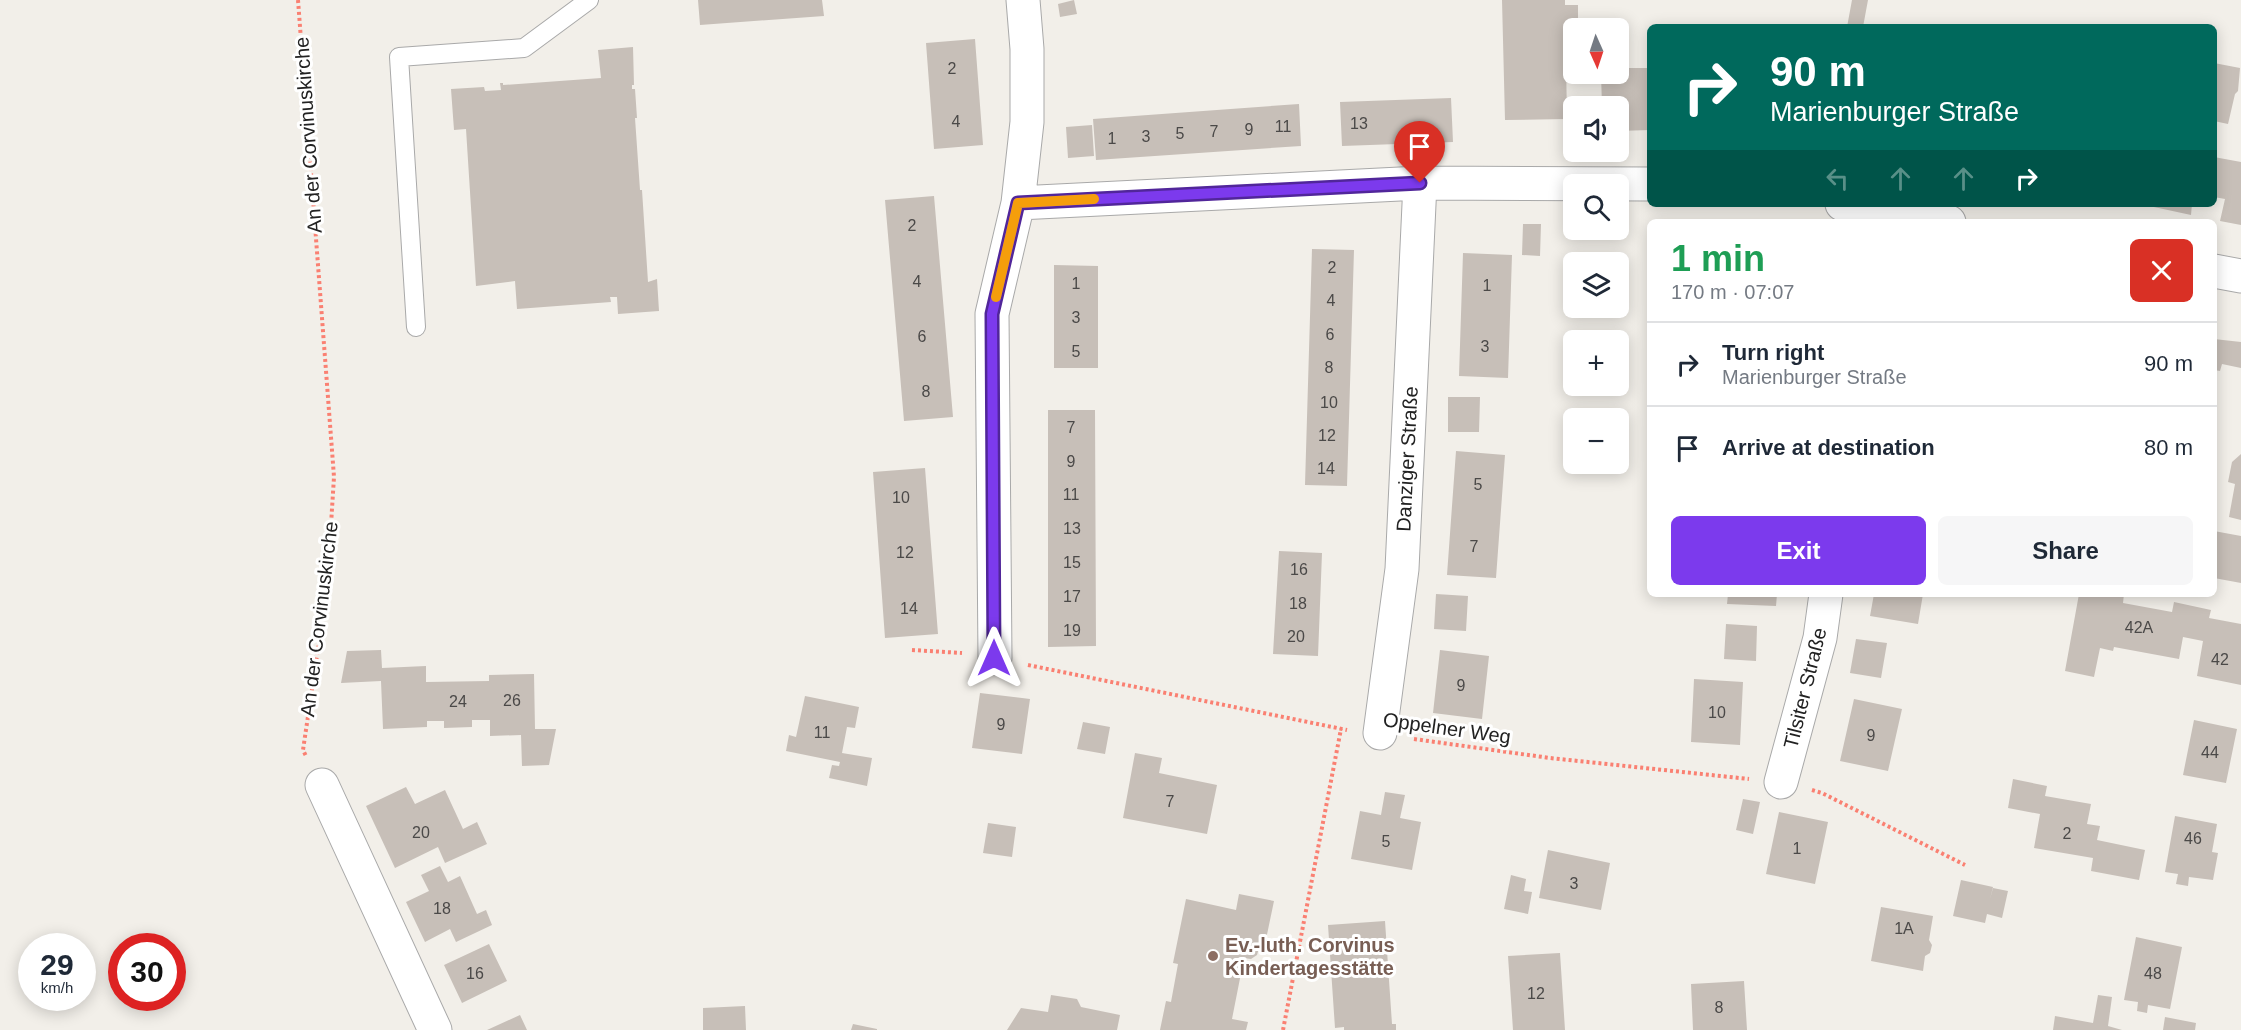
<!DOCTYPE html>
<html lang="en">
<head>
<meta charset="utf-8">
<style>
  :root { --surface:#fff; --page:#f6f6f7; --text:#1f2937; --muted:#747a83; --line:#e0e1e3; --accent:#7c3aed }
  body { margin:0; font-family:Arial,sans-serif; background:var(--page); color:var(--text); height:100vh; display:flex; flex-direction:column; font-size:22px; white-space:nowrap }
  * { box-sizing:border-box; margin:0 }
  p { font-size:20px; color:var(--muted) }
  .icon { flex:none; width:33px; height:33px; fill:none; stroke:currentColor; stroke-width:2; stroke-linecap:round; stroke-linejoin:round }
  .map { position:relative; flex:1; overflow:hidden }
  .panel { position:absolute; left:1647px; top:219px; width:570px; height:378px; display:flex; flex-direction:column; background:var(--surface); border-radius:9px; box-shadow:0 3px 15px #0003 }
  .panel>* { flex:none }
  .guide { position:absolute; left:1647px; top:24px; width:570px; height:183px; border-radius:9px; box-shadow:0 3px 15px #0003; background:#00695c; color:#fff; overflow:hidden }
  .needle { width:39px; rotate:177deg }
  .controls { position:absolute; left:1563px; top:18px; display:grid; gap:12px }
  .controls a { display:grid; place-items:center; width:66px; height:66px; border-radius:9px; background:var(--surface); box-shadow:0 3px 15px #0003; font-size:30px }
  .speed { position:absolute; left:18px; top:933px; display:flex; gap:12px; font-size:30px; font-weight:700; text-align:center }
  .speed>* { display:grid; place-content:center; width:78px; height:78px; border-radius:50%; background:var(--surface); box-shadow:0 3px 15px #0003; line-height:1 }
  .speed small { font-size:15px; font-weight:400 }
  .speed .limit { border:9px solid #d22; background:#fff; color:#111 }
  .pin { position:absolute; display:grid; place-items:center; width:51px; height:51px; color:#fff; margin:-62px -26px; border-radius:50% 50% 50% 0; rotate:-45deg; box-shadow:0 0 6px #0007 }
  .pin .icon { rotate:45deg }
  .me { position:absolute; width:66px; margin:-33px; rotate:0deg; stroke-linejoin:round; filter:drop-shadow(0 0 4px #0008) }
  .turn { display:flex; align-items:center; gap:21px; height:126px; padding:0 24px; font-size:27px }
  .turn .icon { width:78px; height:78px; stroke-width:2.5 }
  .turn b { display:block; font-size:42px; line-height:51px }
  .lanes { display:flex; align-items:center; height:57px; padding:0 24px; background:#0003; justify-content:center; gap:30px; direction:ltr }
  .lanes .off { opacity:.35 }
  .round { display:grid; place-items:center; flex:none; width:63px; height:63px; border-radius:9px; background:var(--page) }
  .headline { display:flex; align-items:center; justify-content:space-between; height:102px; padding:0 24px }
  h1 { font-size:36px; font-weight:700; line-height:45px; color:#1e9e55 }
  .button { display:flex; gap:12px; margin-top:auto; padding:12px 24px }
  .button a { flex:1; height:69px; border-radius:9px; background:var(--accent); color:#fff; font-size:24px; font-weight:700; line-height:69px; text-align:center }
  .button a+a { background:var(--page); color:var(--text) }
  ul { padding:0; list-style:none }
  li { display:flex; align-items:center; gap:18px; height:84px; padding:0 24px; border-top:2px solid var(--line) }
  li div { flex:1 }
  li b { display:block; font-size:22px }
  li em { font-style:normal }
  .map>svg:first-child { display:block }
  .building { fill:#c7bfb8 }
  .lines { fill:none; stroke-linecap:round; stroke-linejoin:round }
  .service-casing { stroke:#a9a9a9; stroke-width:20 }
  .minor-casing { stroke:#a9a9a9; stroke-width:35 }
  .path { stroke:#fa8072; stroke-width:4; stroke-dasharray:3 3; stroke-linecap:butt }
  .service { stroke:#fff; stroke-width:18 }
  .minor { stroke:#fff; stroke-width:33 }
  .route-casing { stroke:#51269a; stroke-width:15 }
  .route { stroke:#7c3aed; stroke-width:10 }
  .slow { stroke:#f59e0b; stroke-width:10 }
  .education-dot { fill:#8d6e63; stroke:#fff; stroke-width:2 }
  .labels { text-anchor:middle; stroke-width:6; stroke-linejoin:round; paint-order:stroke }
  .number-label { font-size:16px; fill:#4b4948 }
  .street-label { font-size:20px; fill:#222; stroke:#fff }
  .education-label { font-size:20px; font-weight:bold; fill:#785e54; stroke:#fff; text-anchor:start }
</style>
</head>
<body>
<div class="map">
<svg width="2241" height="1030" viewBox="0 0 2241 1030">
  <rect width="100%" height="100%" fill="#f2efe9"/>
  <path class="building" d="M 698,0 L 822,0 L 824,16 L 700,25 Z
    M 1074,0 L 1077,14 L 1060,17 L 1058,4 Z
    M 1502,0 L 1565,0 L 1565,5 L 1578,5 L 1578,28 L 1574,28 L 1574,61 L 1566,61 L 1567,119 L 1505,120 Z
    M 1852,0 L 1868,0 L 1863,27 L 1847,27 Z
    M 975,39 L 983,145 L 934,149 L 926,43 Z
    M 633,47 L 634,85 L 632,85 L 632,89 L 635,89 L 637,118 L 635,118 L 640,190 L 642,190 L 648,282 L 657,279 L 659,311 L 618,314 L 617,297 L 610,297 L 611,302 L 517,309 L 515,281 L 476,286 L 466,129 L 454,130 L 451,89 L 484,87 L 485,91 L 501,90 L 500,83 L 503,83 L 503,85 L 601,78 L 598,50 Z
    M 2214,63 L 2240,68 L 2238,91 L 2235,94 L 2228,124 L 2214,121 Z
    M 1618,68 L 1650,68 L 1650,130 L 1618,131 L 1618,106 L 1602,106 L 1601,74 L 1618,74 Z
    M 1451,98 L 1453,142 L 1342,146 L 1340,102 Z
    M 1299,104 L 1301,146 L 1096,160 L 1093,119 Z
    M 1092,125 L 1094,156 L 1068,158 L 1066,127 Z
    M 2214,157 L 2241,162 L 2241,225 L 2220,221 L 2225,199 L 2214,197 Z
    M 934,196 L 953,417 L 904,421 L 885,200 Z
    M 2140,204 L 2192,204 L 2191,215 Z
    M 1523,224 L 1541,224 L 1540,256 L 1522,255 Z
    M 1312,249 L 1354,250 L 1347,486 L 1305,485 Z
    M 1463,253 L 1512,255 L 1508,378 L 1459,376 Z
    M 1054,265 L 1098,266 L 1098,368 L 1054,368 Z
    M 2214,339 L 2241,342 L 2241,368 L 2222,364 L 2220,371 L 2214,370 Z
    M 1448,397 L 1480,397 L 1479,432 L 1448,432 Z
    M 1048,410 L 1095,410 L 1096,646 L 1048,647 Z
    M 1456,451 L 1505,455 L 1496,578 L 1447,575 Z
    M 2241,454 L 2241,520 L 2229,517 L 2235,484 L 2228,482 L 2232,462 Z
    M 925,468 L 938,634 L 885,638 L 873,472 Z
    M 2214,531 L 2241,536 L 2241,583 L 2214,578 Z
    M 1279,551 L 1322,553 L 1318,656 L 1273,654 Z
    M 1436,594 L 1468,596 L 1466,631 L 1434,629 Z
    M 1728,594 L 1777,594 L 1776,606 L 1727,604 Z
    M 1874,594 L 1923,594 L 1918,624 L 1870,616 Z
    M 2079,594 L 2124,594 L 2123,603 L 2172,612 L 2174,602 L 2211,610 L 2209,618 L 2241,624 L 2241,685 L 2197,676 L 2203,641 L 2183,637 L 2179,659 L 2114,647 L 2113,651 L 2100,648 L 2094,677 L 2065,671 Z
    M 1726,624 L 1757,626 L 1756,661 L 1724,659 Z
    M 1856,639 L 1887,643 L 1881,678 L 1850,673 Z
    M 381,650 L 382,668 L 426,666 L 426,682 L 489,681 L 489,675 L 534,674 L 535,729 L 556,729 L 549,765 L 522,766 L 521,735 L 490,736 L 490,720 L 472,720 L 472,727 L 444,728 L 444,721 L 427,721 L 427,727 L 383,729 L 381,681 L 341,683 L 347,651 Z
    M 1440,650 L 1489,656 L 1482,719 L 1433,713 Z
    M 1694,679 L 1743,682 L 1740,745 L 1691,742 Z
    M 980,693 L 1030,699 L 1022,754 L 972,748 Z
    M 805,696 L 859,707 L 855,728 L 847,727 L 842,753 L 872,758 L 867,786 L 829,778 L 832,765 L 839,766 L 840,762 L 786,751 L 789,735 L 796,737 Z
    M 1854,699 L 1902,709 L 1888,771 L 1840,761 Z
    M 2194,720 L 2237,729 L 2226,783 L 2183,775 Z
    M 1083,722 L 1110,727 L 1105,754 L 1077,749 Z
    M 1135,753 L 1162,758 L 1159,773 L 1217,785 L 1207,834 L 1123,818 Z
    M 2013,779 L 2047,786 L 2045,796 L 2091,804 L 2087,824 L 2100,826 L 2097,840 L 2145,850 L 2139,880 L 2091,871 L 2093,858 L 2034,848 L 2040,814 L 2008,808 Z
    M 406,787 L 415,804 L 445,790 L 463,829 L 477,822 L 487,844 L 445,863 L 438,847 L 395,868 L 366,806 Z
    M 1385,792 L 1405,795 L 1400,818 L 1421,822 L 1412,870 L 1351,859 L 1360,811 L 1381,815 Z
    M 1743,799 L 1760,802 L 1753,834 L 1736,830 Z
    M 1779,812 L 1828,822 L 1815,884 L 1766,874 Z
    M 2175,816 L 2217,824 L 2212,852 L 2218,853 L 2213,880 L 2189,877 L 2188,886 L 2176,884 L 2178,874 L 2165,872 Z
    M 988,823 L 1016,827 L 1012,857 L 983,853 Z
    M 1548,850 L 1610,863 L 1601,910 L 1539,898 Z
    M 440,866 L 448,882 L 460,876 L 477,914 L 486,910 L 492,925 L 456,942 L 450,929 L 425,942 L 406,902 L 429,891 L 421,875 Z
    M 1511,875 L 1526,879 L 1524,891 L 1532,892 L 1528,914 L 1504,909 Z
    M 1961,880 L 1993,887 L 1990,899 L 1993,888 L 2008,891 L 2002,918 L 1987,914 L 1985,923 L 1953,916 Z
    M 1239,894 L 1274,901 L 1264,949 L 1259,948 L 1257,955 L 1251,959 L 1244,958 L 1232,1019 L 1248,1022 L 1246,1030 L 1160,1030 L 1166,1001 L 1171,1002 L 1178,964 L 1173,963 L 1186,899 L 1236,910 Z
    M 1881,907 L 1933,916 L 1929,940 L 1932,945 L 1930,953 L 1925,956 L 1923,971 L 1871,961 Z
    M 1385,921 L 1392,1024 L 1396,1024 L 1396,1030 L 1344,1030 L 1344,1027 L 1335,1028 L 1328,925 Z
    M 2136,937 L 2182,947 L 2170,1009 L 2148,1005 L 2147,1013 L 2137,1011 L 2138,1002 L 2124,1000 Z
    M 489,944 L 507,981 L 462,1003 L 444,965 Z
    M 1560,953 L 1565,1030 L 1513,1030 L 1508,956 Z
    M 1744,981 L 1747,1030 L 1693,1030 L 1691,984 Z
    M 1051,995 L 1077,999 L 1081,1007 L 1120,1015 L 1117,1030 L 1007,1030 L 1021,1008 L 1048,1012 Z
    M 2098,995 L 2112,997 L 2108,1026 L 2122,1030 L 2053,1030 L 2055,1016 L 2093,1023 Z
    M 745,1006 L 746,1030 L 703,1030 L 703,1008 Z
    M 520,1015 L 527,1030 L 487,1030 Z
    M 2165,1017 L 2196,1023 L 2195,1030 L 2163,1030 Z
    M 853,1024 L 877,1029 L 877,1030 L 851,1030 Z"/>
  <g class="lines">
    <g class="service-casing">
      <path id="service" d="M 416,327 L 399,57 L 524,48 L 589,0"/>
    </g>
    <g class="minor-casing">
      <path id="minor" d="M 1018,203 L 1420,183 L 1650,184
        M 1842,204 L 1949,222
        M 2214,271 L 2241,276
        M 995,658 L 992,314 L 1018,203 L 1027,122 L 1027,49 L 1023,0
        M 1380,733 L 1402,569 L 1420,183
        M 1781,782 L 1820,638 L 1826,594
        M 322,785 L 435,1030"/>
    </g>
    <path class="path" d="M 298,0 L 334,477 L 327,588 L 303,750 L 306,756
      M 912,650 L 962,653
      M 1028,665 L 1347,730
      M 1414,739 L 1550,758 L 1749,779
      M 1812,790 L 1822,793 L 1965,865
      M 1283,1030 L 1341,729"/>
    <use href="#service" class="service"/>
    <use href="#minor" class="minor"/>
  </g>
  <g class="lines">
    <g class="route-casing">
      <path id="route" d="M 994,658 L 992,314 L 1018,203 L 1420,183"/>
    </g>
    <use href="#route" class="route"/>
    <path class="slow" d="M 996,297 L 1018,203 L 1094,199"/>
  </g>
  <circle class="education-dot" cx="1213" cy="956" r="6"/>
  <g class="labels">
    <g class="number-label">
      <text x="952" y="74">2</text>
      <text x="956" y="127">4</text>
      <text x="1359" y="129">13</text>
      <text x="1283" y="132">11</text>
      <text x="1249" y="135">9</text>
      <text x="1214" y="137">7</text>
      <text x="1180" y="139">5</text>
      <text x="1146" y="142">3</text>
      <text x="1112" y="144">1</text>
      <text x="912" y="231">2</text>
      <text x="1332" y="273">2</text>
      <text x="917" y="287">4</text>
      <text x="1076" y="289">1</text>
      <text x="1487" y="291">1</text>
      <text x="1331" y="306">4</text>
      <text x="1076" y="323">3</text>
      <text x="1330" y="340">6</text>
      <text x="922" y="342">6</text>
      <text x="1485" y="352">3</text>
      <text x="1076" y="357">5</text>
      <text x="1329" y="373">8</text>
      <text x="926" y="397">8</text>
      <text x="1329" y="408">10</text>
      <text x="1071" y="433">7</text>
      <text x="1327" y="441">12</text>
      <text x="1071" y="467">9</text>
      <text x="1326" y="474">14</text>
      <text x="1478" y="490">5</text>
      <text x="1071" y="500">11</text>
      <text x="901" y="503">10</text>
      <text x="1072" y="534">13</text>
      <text x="1474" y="552">7</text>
      <text x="905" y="558">12</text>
      <text x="1072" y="568">15</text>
      <text x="1299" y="575">16</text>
      <text x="1072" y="602">17</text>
      <text x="1298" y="609">18</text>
      <text x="909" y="614">14</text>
      <text x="2139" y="633">42A</text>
      <text x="1072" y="636">19</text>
      <text x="1296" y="642">20</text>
      <text x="2220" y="665">42</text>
      <text x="1461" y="691">9</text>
      <text x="512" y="706">26</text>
      <text x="458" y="707">24</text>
      <text x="1717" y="718">10</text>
      <text x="1001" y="730">9</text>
      <text x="822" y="738">11</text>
      <text x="1871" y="741">9</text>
      <text x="2210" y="758">44</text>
      <text x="1170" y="807">7</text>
      <text x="421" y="838">20</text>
      <text x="2067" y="839">2</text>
      <text x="2193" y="844">46</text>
      <text x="1386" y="847">5</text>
      <text x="1797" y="854">1</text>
      <text x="1574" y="889">3</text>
      <text x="442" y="914">18</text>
      <text x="1904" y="934">1A</text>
      <text x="475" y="979">16</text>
      <text x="2153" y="979">48</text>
      <text x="1536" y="999">12</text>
      <text x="1719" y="1013">8</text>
    </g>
    <g class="street-label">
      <text transform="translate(308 135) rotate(-94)" y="7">An der Corvinuskirche</text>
      <text transform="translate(1407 459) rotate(-87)" y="7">Danziger Straße</text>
      <text transform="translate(319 619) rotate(-83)" y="7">An der Corvinuskirche</text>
      <text transform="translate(1805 688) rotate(-76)" y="7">Tilsiter Straße</text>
      <text transform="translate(1447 728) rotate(8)" y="7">Oppelner Weg</text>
    </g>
    <g class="education-label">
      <text x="1225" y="952">Ev.-luth. Corvinus<tspan x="1225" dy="23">Kindertagesstätte</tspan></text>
    </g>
  </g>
</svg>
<div class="controls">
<a><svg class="needle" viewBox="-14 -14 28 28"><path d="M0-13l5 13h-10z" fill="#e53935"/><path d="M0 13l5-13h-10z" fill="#747a83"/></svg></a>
<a><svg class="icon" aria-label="sound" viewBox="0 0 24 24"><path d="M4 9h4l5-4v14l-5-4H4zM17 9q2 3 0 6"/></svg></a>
<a><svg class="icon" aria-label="search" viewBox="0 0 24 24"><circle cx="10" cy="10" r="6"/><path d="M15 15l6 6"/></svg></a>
<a><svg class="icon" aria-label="layers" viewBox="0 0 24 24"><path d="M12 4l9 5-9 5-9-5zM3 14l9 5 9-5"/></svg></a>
<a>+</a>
<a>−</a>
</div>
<div class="speed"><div>29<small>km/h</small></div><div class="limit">30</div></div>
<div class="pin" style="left:1420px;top:183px;background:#d93025"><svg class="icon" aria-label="arrive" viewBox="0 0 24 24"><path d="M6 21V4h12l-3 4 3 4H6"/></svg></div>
<svg class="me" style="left:994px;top:658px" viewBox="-20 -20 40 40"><path d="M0-17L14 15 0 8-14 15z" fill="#7c3aed" stroke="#fff" stroke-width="4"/></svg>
<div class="guide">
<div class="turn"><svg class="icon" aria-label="right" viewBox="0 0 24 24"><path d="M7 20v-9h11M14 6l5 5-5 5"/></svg><div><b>90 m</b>Marienburger Straße</div></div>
<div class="lanes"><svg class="icon off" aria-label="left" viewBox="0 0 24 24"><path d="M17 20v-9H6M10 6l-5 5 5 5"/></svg><svg class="icon off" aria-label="ahead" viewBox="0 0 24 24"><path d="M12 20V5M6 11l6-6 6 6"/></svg><svg class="icon off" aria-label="ahead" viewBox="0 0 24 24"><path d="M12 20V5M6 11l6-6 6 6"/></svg><svg class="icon" aria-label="right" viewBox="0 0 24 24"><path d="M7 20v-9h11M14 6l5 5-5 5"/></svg></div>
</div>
<section class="panel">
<div class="headline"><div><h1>1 min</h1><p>170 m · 07:07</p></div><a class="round" style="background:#d93025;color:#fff"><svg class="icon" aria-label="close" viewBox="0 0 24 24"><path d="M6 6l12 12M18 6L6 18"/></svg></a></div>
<ul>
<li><svg class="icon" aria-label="right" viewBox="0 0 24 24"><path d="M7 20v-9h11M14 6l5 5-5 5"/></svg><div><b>Turn right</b><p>Marienburger Straße</p></div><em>90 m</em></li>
<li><svg class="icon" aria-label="arrive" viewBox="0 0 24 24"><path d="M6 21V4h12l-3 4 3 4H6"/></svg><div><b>Arrive at destination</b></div><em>80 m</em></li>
</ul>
<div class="button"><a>Exit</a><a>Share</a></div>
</section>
</div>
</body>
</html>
